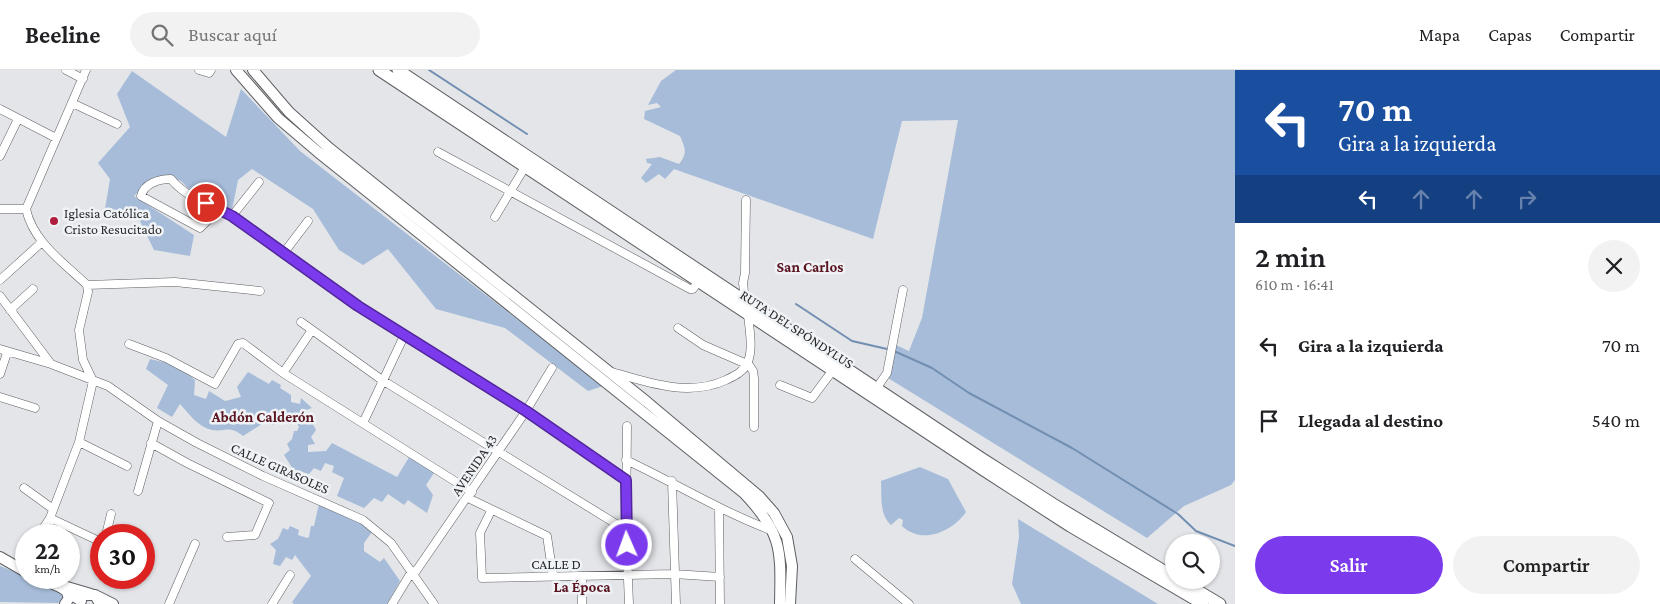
<!DOCTYPE html>
<html lang="es">
<head>
<meta charset="utf-8">
<style>
  :root { --surface:#fff; --page:#f2f2f2; --text:#202124; --muted:#757577; --line:#e0e0e0; --accent:#7c3aed }
  body { margin:0; font-family:"Crimson Pro",serif; background:var(--page); color:var(--text); height:100vh; display:flex; flex-direction:column; font-size:19px; white-space:nowrap }
  * { box-sizing:border-box; margin:0 }
  p { font-size:16px; color:var(--muted) }
  .icon { flex:none; width:28px; height:28px; fill:none; stroke:currentColor; stroke-width:2; stroke-linecap:round; stroke-linejoin:round }
  .map { position:relative; flex:1; overflow:hidden }
  .drawer { display:flex; flex-direction:column; background:var(--surface); width:425px }
  .drawer>* { flex:none }
  .hud { background:#1a4fa0; color:#fff; overflow:hidden }
  .controls { position:absolute; left:1165px; top:464px; display:grid; gap:10px }
  .controls a { display:grid; place-items:center; width:55px; height:55px; border-radius:50%; background:var(--surface); box-shadow:0 1px 4px #0004; font-size:25px }
  .speed { position:absolute; left:15px; top:454px; display:flex; gap:10px; font-size:25px; font-weight:700; text-align:center }
  .speed>* { display:grid; place-content:center; width:65px; height:65px; border-radius:50%; background:var(--surface); box-shadow:0 1px 4px #0004; line-height:1 }
  .speed small { font-size:12px; font-weight:400 }
  .speed .limit { border:8px solid #d22; background:#fff; color:#111 }
  .pin { position:absolute; display:grid; place-items:center; width:42px; height:42px; color:#fff; margin:-21px; border:2px solid #fff; border-radius:50%; box-shadow:0 1px 5px #0007 }
  .me { position:absolute; width:55px; margin:-28px; rotate:358deg; stroke-linejoin:round; filter:drop-shadow(0 0 4px #0008) }
  .turn { display:flex; align-items:center; gap:18px; height:105px; padding:0 20px; font-size:22px }
  .turn .icon { width:65px; height:65px; stroke-width:2.5 }
  .turn b { display:block; font-size:35px; line-height:42px }
  .lanes { display:flex; align-items:center; height:48px; padding:0 20px; background:#0003; justify-content:center; gap:25px; direction:ltr }
  .lanes .off { opacity:.35 }
  .round { display:grid; place-items:center; flex:none; width:52px; height:52px; border-radius:26px; background:var(--page) }
  .summary { display:flex; align-items:center; justify-content:space-between; height:85px; padding:0 20px }
  h1 { font-size:30px; font-weight:600; line-height:38px }
  .cta { display:flex; gap:10px; margin-top:auto; padding:10px 20px }
  .cta a { flex:1; height:58px; border-radius:30px; background:var(--accent); color:#fff; font-size:20px; font-weight:600; line-height:58px; text-align:center }
  .cta a+a { background:var(--page); color:var(--text) }
  ul { padding:0; list-style:none }
  li { display:flex; align-items:center; gap:15px; height:75px; padding:0 20px }
  li div { flex:1 }
  li b { display:block; font-size:19px }
  li em { font-style:normal }
  header { display:flex; align-items:center; gap:30px; box-sizing:border-box; height:70px; padding:0 25px; background:var(--surface); border-bottom:1px solid var(--line) }
  header strong { font-size:24px }
  nav { display:flex; gap:28px; margin-inline-start:auto; font-size:18px }
  .search { width:350px; height:45px; background:var(--page); display:flex; align-items:center; gap:12px; box-sizing:border-box; padding:0 18px; border-radius:28px; color:var(--muted); font-size:19px }
  main { display:flex; flex:1; min-height:0 }
  .map>svg:first-child { display:block }
  .green { fill:#a6bcd9 }
  .lines { fill:none; stroke-linecap:round; stroke-linejoin:round }
  .stream { stroke:#728eb1; stroke-width:2 }
  .minor-casing { stroke:#5d5f62; stroke-width:9 }
  .major-casing { stroke:#5d5f62; stroke-width:12 }
  .highway-casing { stroke:#5d5f62; stroke-width:13 }
  .minor { stroke:#fff; stroke-width:8 }
  .major { stroke:#fff; stroke-width:10 }
  .highway { stroke:#fff; stroke-width:11 }
  .route-casing { stroke:#51269a; stroke-width:12 }
  .route { stroke:#7c3aed; stroke-width:9 }
  .poi-dot { fill:#b01c3d; stroke:#f0f3f6; stroke-width:2 }
  .labels { text-anchor:middle; stroke-width:5; stroke-linejoin:round; paint-order:stroke }
  .poi-label { font-size:14px; fill:#292a2b; stroke:#f0f3f6; text-anchor:start }
  .street-label { font-size:14px; fill:#292a2b; stroke:#f0f3f6 }
  .neighbourhood-label { font-size:15px; font-weight:bold; fill:#5a1520; stroke:#f0f3f6 }
</style>
</head>
<body>
<header>
<strong>Beeline</strong>
<div class="search"><svg class="icon" aria-label="search" viewBox="0 0 24 24"><circle cx="10" cy="10" r="6"/><path d="M15 15l6 6"/></svg>Buscar aquí</div>
<nav><a>Mapa</a><a>Capas</a><a>Compartir</a></nav>
</header>
<main>
<div class="map">
<svg width="1235" height="534" viewBox="0 0 1235 534">
  <rect width="100%" height="100%" fill="#e3e5e9"/>
  <path class="green" d="M 676,0 L 1235,0 L 1235,410 L 1231,415 L 1184,436 L 1147,468 L 888,308 L 896,275 L 909,281 L 922,248 L 958,50 L 902,51 L 873,169 L 674,99 L 665,109 L 659,104 L 646,113 L 641,108 L 652,94 L 647,93 L 646,89 L 660,87 L 679,94 C 688,83 685,78 680,66 L 644,49 L 645,41 L 661,37 L 657,33 L 648,35 L 661,11 Z
    M 132,1 L 226,67 L 241,19 L 300,81 L 603,316 L 588,321 L 505,258 L 436,239 L 388,179 L 363,195 L 339,180 L 313,139 L 252,99 L 238,110 L 232,140 L 188,118 L 181,111 L 168,106 L 154,107 L 134,126 L 194,165 L 190,186 L 154,180 L 139,149 L 104,145 L 110,109 L 98,93 L 130,57 L 117,24 Z
    M 150,289 L 176,295 L 195,310 L 194,325 L 206,329 L 209,321 L 225,331 L 241,327 L 237,317 L 248,302 L 269,314 L 272,310 L 281,315 L 280,318 L 291,325 L 291,332 L 300,334 L 301,328 L 312,338 L 306,340 L 316,360 L 311,367 L 315,374 L 308,375 L 308,382 L 326,381 L 332,373 L 397,407 L 411,384 L 436,400 L 426,415 L 433,425 L 427,443 L 408,430 L 404,435 L 388,424 L 382,432 L 374,428 L 364,438 L 337,426 L 344,408 L 332,402 L 334,396 L 325,393 L 321,401 L 314,398 L 309,404 L 293,399 L 284,385 L 290,380 L 287,374 L 292,369 L 294,361 L 297,361 L 299,357 L 290,342 L 274,355 L 265,352 L 243,366 C 229,355 227,362 212,360 C 198,357 189,344 180,334 L 172,347 L 157,338 L 168,315 L 146,299 Z
    M 920,397 L 948,409 L 966,442 C 952,462 922,475 902,456 L 903,450 L 899,448 L 891,455 C 879,444 882,427 881,411 Z
    M 319,434 L 357,451 L 372,462 L 364,473 L 364,481 L 380,492 L 384,488 L 400,511 L 387,534 L 294,534 L 292,532 L 311,506 L 295,485 L 292,490 L 286,487 L 280,496 L 273,494 L 276,480 L 270,474 L 278,469 L 283,458 L 288,460 L 290,456 L 299,460 L 298,465 L 307,468 L 309,467 L 311,456 L 314,456 Z
    M 1018,449 L 1158,534 L 1021,534 L 1012,514 L 1019,467 Z
    M 0,496 L 57,519 L 63,522 L 63,529 L 58,533 L 0,532 Z"/>
  <g class="lines">
    <path class="stream" d="M 429,0 L 527,64
      M 796,234 L 852,271 L 887,279
      M 894,281 L 932,298 L 969,323 L 1072,378 L 1178,444 L 1196,461 L 1235,476"/>
    <g class="minor-casing">
      <path id="minor" d="M 66,0 L 83,9
        M 199,0 L 209,3 L 211,0
        M 72,33 L 117,54
        M 0,39 L 56,68
        M 438,82 L 690,219 L 693,219 L 698,212
        M 0,86 L 18,49
        M 0,139 L 26,139
        M 219,139 L 200,158 L 141,126 C 144,113 160,109 171,109 C 185,127 212,136 232,146 L 358,236 L 526,341 L 626,410
        M 232,146 L 259,112
        M 495,147 L 525,97
        M 283,184 L 308,151
        M 0,210 L 42,172
        M 87,215 L 175,212 L 260,221
        M 0,226 L 51,294
        M 745,231 L 743,213 L 745,203 L 746,130
        M 10,240 L 33,219
        M 301,252 L 382,310 L 626,460
        M 678,258 L 703,275 L 749,295 L 753,301 L 754,308 L 754,357
        M 129,274 L 166,288 L 215,314 L 238,274 L 243,273 L 283,303 L 472,422
        M 0,279 L 51,294 L 108,316 L 158,351 L 197,373 L 263,406 L 363,450 L 391,473 L 434,534
        M 612,302 C 649,313 689,327 726,310 C 734,306 743,302 747,294 C 754,280 749,258 748,244
        M 283,303 L 312,260
        M 0,304 L 7,283
        M 780,315 L 812,328 L 833,300
        M 876,319 L 887,303 L 903,220
        M 0,327 L 35,338
        M 363,353 L 404,266
        M 627,356 L 626,460 L 629,534
        M 79,372 L 127,396
        M 151,373 L 187,393 L 269,433 L 255,465 L 227,467
        M 626,390 C 675,413 722,442 773,461
        M 672,411 L 676,534
        M 24,418 L 53,439
        M 138,421 L 158,351
        M 468,428 L 547,466 L 553,506
        M 719,438 L 720,534
        M 491,441 L 480,463 L 482,508 L 674,504 L 720,507
        M 50,448 L 101,472
        M 39,465 L 50,448 L 79,372 L 93,311 L 83,290 L 79,260 L 88,222 L 87,215 C 64,193 33,172 26,139 L 86,0
        M 106,465 L 111,444
        M 855,489 L 909,534
        M 20,499 L 26,487
        M 414,504 L 526,341 L 552,298
        M 169,534 L 195,474
        M 272,534 L 290,505
        M 392,534 L 412,501
        M 582,534 L 582,507"/>
    </g>
    <g class="major-casing">
      <path id="major" d="M 236,0 L 278,48 L 318,82 L 744,423 C 783,464 781,481 780,534
        M 253,0 L 289,42 L 329,78 L 647,332 L 759,426 L 774,443 L 787,467 L 792,496 L 790,534
        M 0,487 L 26,502
        M 40,508 L 62,518 L 81,531
        M 67,517 L 91,524
        M 86,525 L 95,525 L 100,534
        M 95,525 L 113,534
        M 65,534 L 69,528 L 66,520"/>
    </g>
    <g class="highway-casing">
      <path id="highway" d="M 379,0 L 985,401 L 1070,456 L 1203,534
        M 398,0 L 981,388 L 1053,434 L 1174,507
        M 1180,510 L 1220,534"/>
    </g>
    <use href="#minor" class="minor"/>
    <use href="#major" class="major"/>
    <use href="#highway" class="highway"/>
  </g>
  <g class="lines">
    <g class="route-casing">
      <path id="route" d="M 206,133 L 232,146 L 358,236 L 526,341 L 626,410 L 627,475"/>
    </g>
    <use href="#route" class="route"/>
  </g>
  <circle class="poi-dot" cx="54" cy="151" r="5"/>
  <g class="labels">
    <g class="poi-label">
      <text x="64" y="148">Iglesia Católica<tspan x="64" dy="16">Cristo Resucitado</tspan></text>
    </g>
    <g class="street-label">
      <text transform="translate(797 259) rotate(33)" y="5">RUTA DEL SPÓNDYLUS</text>
      <text transform="translate(474 395) rotate(-56)" y="5">AVENIDA 43</text>
      <text transform="translate(280 398) rotate(24)" y="5">CALLE GIRASOLES</text>
      <text x="556" y="499">CALLE D</text>
    </g>
    <g class="neighbourhood-label">
      <text x="810" y="202">San Carlos</text>
      <text x="263" y="352">Abdón Calderón</text>
      <text x="582" y="522">La Época</text>
    </g>
  </g>
</svg>
<div class="controls">
<a><svg class="icon" aria-label="search" viewBox="0 0 24 24"><circle cx="10" cy="10" r="6"/><path d="M15 15l6 6"/></svg></a>
</div>
<div class="speed"><div>22<small>km/h</small></div><div class="limit">30</div></div>
<div class="pin" style="left:206px;top:133px;background:#d93025"><svg class="icon" aria-label="arrive" viewBox="0 0 24 24"><path d="M6 21V4h12l-3 4 3 4H6"/></svg></div>
<svg class="me" style="left:627px;top:475px" viewBox="-20 -20 40 40"><circle r="17" fill="#7c3aed" stroke="#fff" stroke-width="3"/><path d="M0-11L8 9 0 5-8 9z" fill="#fff"/></svg>
</div>
<section class="drawer">
<div class="hud">
<div class="turn"><svg class="icon" aria-label="left" viewBox="0 0 24 24"><path d="M17 20v-9H6M10 6l-5 5 5 5"/></svg><div><b>70 m</b>Gira a la izquierda</div></div>
<div class="lanes"><svg class="icon" aria-label="left" viewBox="0 0 24 24"><path d="M17 20v-9H6M10 6l-5 5 5 5"/></svg><svg class="icon off" aria-label="ahead" viewBox="0 0 24 24"><path d="M12 20V5M6 11l6-6 6 6"/></svg><svg class="icon off" aria-label="ahead" viewBox="0 0 24 24"><path d="M12 20V5M6 11l6-6 6 6"/></svg><svg class="icon off" aria-label="right" viewBox="0 0 24 24"><path d="M7 20v-9h11M14 6l5 5-5 5"/></svg></div>
</div>
<div class="summary"><div><h1>2 min</h1><p>610 m · 16:41</p></div><a class="round"><svg class="icon" aria-label="close" viewBox="0 0 24 24"><path d="M6 6l12 12M18 6L6 18"/></svg></a></div>
<ul>
<li><svg class="icon" aria-label="left" viewBox="0 0 24 24"><path d="M17 20v-9H6M10 6l-5 5 5 5"/></svg><div><b>Gira a la izquierda</b></div><em>70 m</em></li>
<li><svg class="icon" aria-label="arrive" viewBox="0 0 24 24"><path d="M6 21V4h12l-3 4 3 4H6"/></svg><div><b>Llegada al destino</b></div><em>540 m</em></li>
</ul>
<div class="cta"><a>Salir</a><a>Compartir</a></div>
</section>
</main>
</body>
</html>
